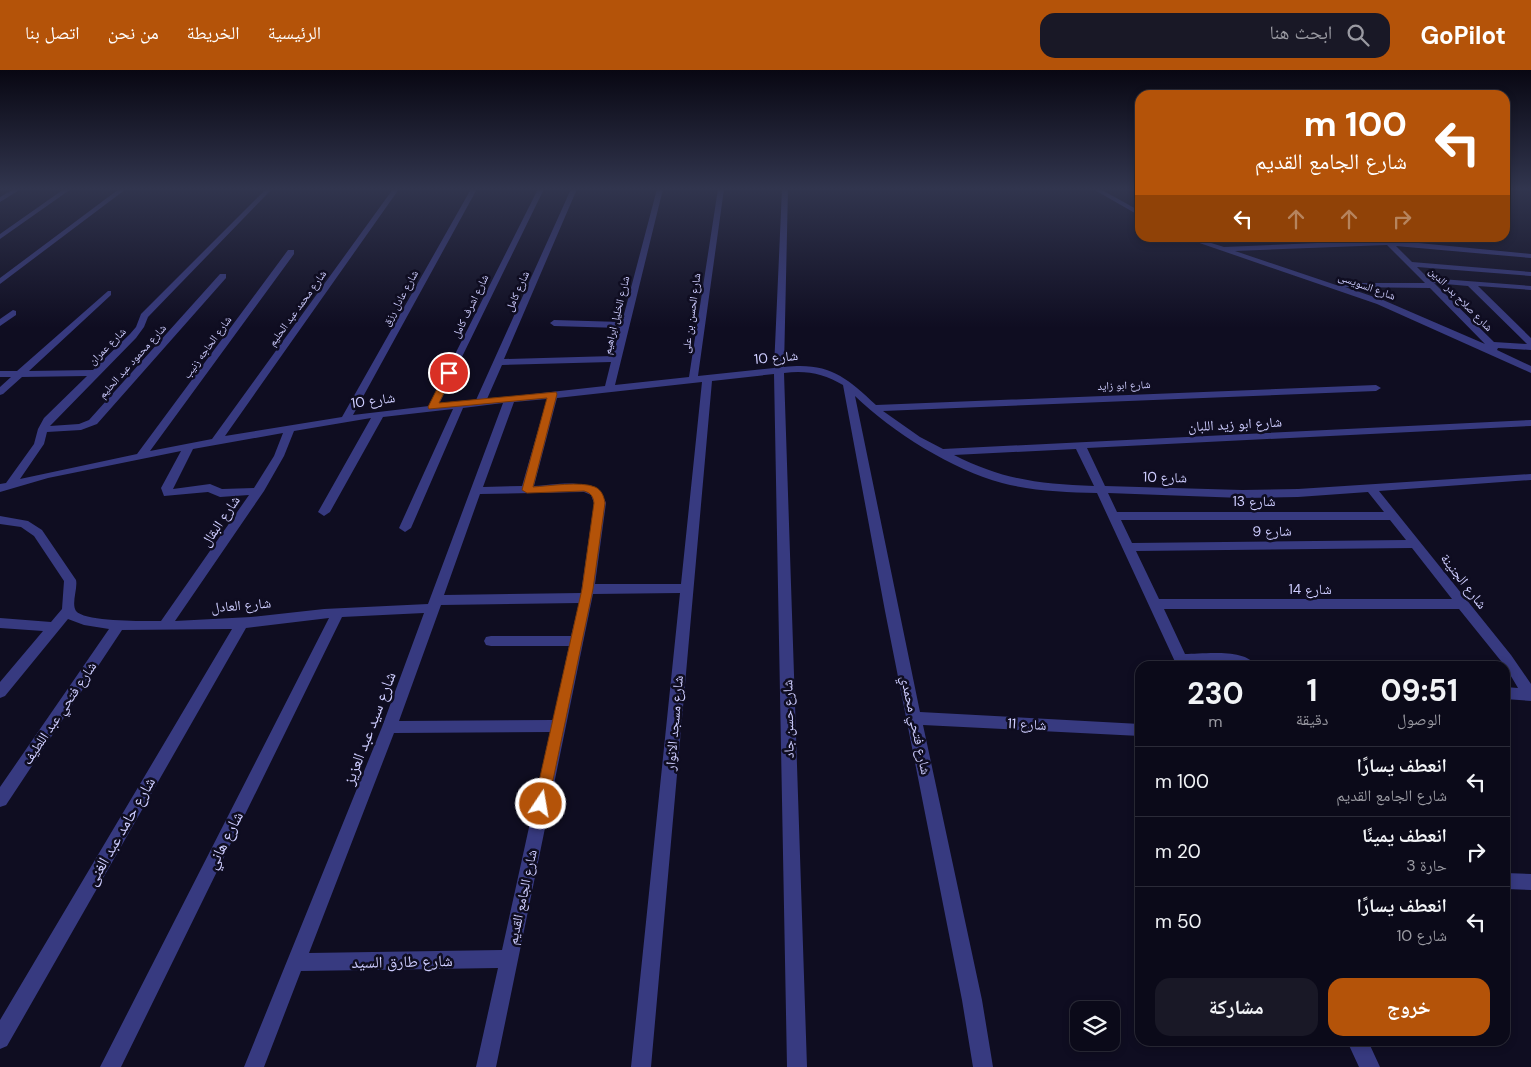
<!DOCTYPE html>
<html lang="ar">
<head>
<meta charset="utf-8">
<style>
  :root { --surface:#0b0a19; --page:#191826; --text:#f1f3f6; --muted:#9a9aa2; --line:#2b2b38; --accent:#b45309 }
  body { margin:0; font-family:"DM Sans","Noto Naskh Arabic",sans-serif; background:var(--page); color:var(--text); direction:rtl; height:100vh; display:flex; flex-direction:column; font-size:19px; white-space:nowrap }
  * { box-sizing:border-box; margin:0 }
  p { font-size:16px; color:var(--muted) }
  .icon { flex:none; width:28px; height:28px; fill:none; stroke:currentColor; stroke-width:2; stroke-linecap:round; stroke-linejoin:round }
  .map { position:relative; flex:1; overflow:hidden; direction:ltr }
  .panel { position:absolute; left:1135px; top:591px; width:375px; height:385px; display:flex; flex-direction:column; background:var(--surface); border-radius:15px; box-shadow:0 2px 8px #0003,0 0 0 1px var(--line); direction:rtl }
  .panel>* { flex:none }
  .guide { position:absolute; left:1135px; top:20px; width:375px; height:152px; border-radius:15px; box-shadow:0 2px 8px #0003,0 0 0 1px var(--line); direction:rtl; background:#b45309; color:#fff; overflow:hidden }
  .fabs { position:absolute; left:1070px; top:931px; display:grid; gap:10px }
  .fabs a { display:grid; place-items:center; width:50px; height:50px; border-radius:10px; background:var(--surface); box-shadow:0 2px 8px #0003,0 0 0 1px var(--line); font-size:25px }
  .pin { position:absolute; display:grid; place-items:center; width:42px; height:42px; color:#fff; margin:-21px; border:2px solid #fff; border-radius:50%; box-shadow:0 1px 5px #0007 }
  .me { position:absolute; width:55px; margin:-28px; rotate:12deg; stroke-linejoin:round; filter:drop-shadow(0 0 4px #0008) }
  .turn { display:flex; align-items:center; gap:18px; height:105px; padding:0 20px; font-size:22px }
  .turn .icon { width:65px; height:65px; stroke-width:2.5 }
  .turn b { display:block; font-size:35px; line-height:42px }
  .lanes { display:flex; align-items:center; height:48px; padding:0 20px; background:#0003; justify-content:center; gap:25px; direction:ltr }
  .lanes .off { opacity:.35 }
  .eta { display:flex; justify-content:space-evenly; align-items:center; height:85px; text-align:center }
  .eta b { font-size:30px; font-weight:700; line-height:35px }
  .primary-button { display:flex; gap:10px; margin-top:auto; padding:10px 20px }
  .primary-button a { flex:1; height:58px; border-radius:15px; background:var(--accent); color:#fff; font-size:20px; font-weight:700; line-height:58px; text-align:center }
  .primary-button a+a { background:var(--page); color:var(--text) }
  ul { padding:0; list-style:none }
  li { display:flex; align-items:center; gap:15px; height:70px; padding:0 20px; border-top:1px solid var(--line) }
  li div { flex:1 }
  li b { display:block; font-size:19px }
  li em { font-style:normal }
  header { display:flex; align-items:center; gap:30px; box-sizing:border-box; height:70px; padding:0 25px; background:var(--accent); color:#fff }
  header strong { font-size:24px }
  nav { display:flex; gap:28px; margin-inline-start:auto; font-size:18px }
  .search { width:350px; height:45px; background:var(--page); display:flex; align-items:center; gap:12px; box-sizing:border-box; padding:0 18px; border-radius:15px; color:var(--muted); font-size:19px }
  .map>svg:first-child { display:block }
  .lines { fill:none; stroke-linecap:round; stroke-linejoin:round }
  .minor { fill:#373a80; fill-rule:evenodd }
  .route { fill:#b45309; stroke:#753606 }
  .labels { text-anchor:middle; stroke-width:5; stroke-linejoin:round; paint-order:stroke }
  .far-street-label { font-size:11px; fill:#cecdff; stroke:#0f0d21 }
  .street-label { font-size:14px; fill:#cecdff; stroke:#0f0d21 }
  .near-street-label { font-size:16px; fill:#cecdff; stroke:#0f0d21 }
</style>
</head>
<body>
<header>
<strong>GoPilot</strong>
<div class="search"><svg class="icon" aria-label="search" viewBox="0 0 24 24"><circle cx="10" cy="10" r="6"/><path d="M15 15l6 6"/></svg>ابحث هنا</div>
<nav><a>الرئيسية</a><a>الخريطة</a><a>من نحن</a><a>اتصل بنا</a></nav>
</header>
<div class="map">
<svg width="1531" height="997" viewBox="0 0 1531 997">
  <rect width="100%" height="100%" fill="#0f0d21"/>
  <g class="lines">
    <path class="minor" d="M 14,119 L 21,119 L 0,132 L 0,127 Z
      M 64,119 L 71,119 L 0,169 L 0,164 Z
      M 119,119 L 126,119 L 0,214 L 0,208 Z
      M 266,119 L 272,119 L 148,247 L 144,257 L 136,268 L 50,356 L 79,354 L 89,350 L 220,204 L 226,204 L 226,208 L 97,354 L 81,360 L 47,362 L 44,374 L 20,409 L 137,384 L 288,180 L 294,180 L 294,184 L 150,381 L 212,369 L 393,119 L 399,119 L 225,366 L 342,347 L 471,119 L 477,119 L 353,345 L 429,336 L 538,119 L 544,119 L 439,334 L 476,330 L 571,119 L 577,119 L 504,289 L 613,286 L 620,258 L 554,256 L 550,253 L 554,250 L 622,252 L 657,119 L 663,119 L 615,315 L 689,307 L 718,119 L 724,119 L 698,306 L 774,298 L 782,119 L 788,119 L 784,297 C 828,292 845,306 876,335 L 1376,315 L 1381,318 L 1376,321 L 883,341 L 920,367 L 943,379 L 1531,350 L 1531,356 L 1087,378 L 1105,416 L 1242,420 L 1298,419 L 1531,404 L 1531,410 L 1379,421 L 1511,585 L 1531,614 L 1531,631 L 1505,629 L 1505,617 L 1518,618 L 1505,596 L 1459,539 L 1164,539 L 1185,584 C 1203,584 1246,578 1256,596 L 1190,594 L 1191,596 L 1177,596 L 1097,423 C 1065,422 1033,421 1002,413 C 953,400 892,362 855,326 L 920,642 L 1140,654 L 1140,666 L 923,655 L 982,930 L 993,997 L 973,997 L 962,930 L 885,541 L 843,315 C 824,304 807,300 784,303 L 807,997 L 787,997 L 774,304 L 712,311 L 651,997 L 631,997 L 680,523 L 593,524 L 496,997 L 476,997 L 498,898 L 301,901 L 264,997 L 244,997 L 382,657 L 424,543 L 342,547 L 121,997 L 100,997 L 329,548 L 246,558 L 7,976 L 0,979 L 0,950 L 232,559 L 122,560 L 6,735 L 0,737 L 0,717 L 109,559 L 84,555 L 68,549 L 5,626 L 0,628 L 0,612 L 43,561 L 0,558 L 0,548 L 51,552 L 62,539 L 64,511 L 34,466 L 21,457 L 0,454 L 0,446 L 28,451 L 42,460 L 76,510 C 78,518 71,534 76,541 C 85,552 145,551 161,551 L 249,425 L 220,427 L 208,422 L 164,426 L 161,418 L 181,381 L 48,408 L 0,422 L 0,414 L 6,413 L 34,374 L 38,359 L 44,348 L 87,306 L 22,307 L 3,324 L 0,325 L 0,317 L 11,307 L 0,307 L 0,301 L 17,301 L 108,221 L 111,221 L 111,225 L 29,301 L 93,300 L 130,264 L 136,257 L 141,244 ZM 611,292 L 605,316 L 487,329 L 502,295 ZM 702,312 L 681,514 L 595,514 L 606,433 C 598,405 556,415 534,416 L 557,328 ZM 547,329 L 522,416 L 483,417 L 514,332 ZM 503,333 L 428,534 L 324,539 L 251,547 L 175,551 L 264,421 L 284,386 L 294,361 L 371,348 L 318,442 L 324,446 L 330,442 L 383,347 L 453,339 L 399,458 L 405,462 L 411,458 L 463,338 ZM 283,363 L 274,386 L 254,418 L 222,419 L 210,414 L 173,419 L 193,379 ZM 1076,379 L 1094,416 C 1040,414 1003,410 954,385 ZM 584,422 L 591,425 L 594,433 L 581,523 L 444,525 L 480,424 ZM 1368,422 L 1384,442 L 1117,442 L 1108,423 L 1242,428 L 1298,427 ZM 1121,450 L 1390,450 L 1406,470 L 1132,473 ZM 1412,478 L 1452,529 L 1159,529 L 1136,481 ZM 579,533 L 571,566 L 491,566 L 486,567 L 484,571 L 486,575 L 491,576 L 569,576 L 553,650 L 399,651 L 441,535 ZM 550,662 L 502,880 L 309,883 L 394,663 Z
      M 1093,119 L 1100,119 L 1140,141 L 1140,146 Z
      M 1185,168 L 1195,168 L 1224,177 L 1388,170 L 1531,184 L 1531,188 L 1396,176 L 1412,192 L 1531,202 L 1531,206 L 1417,197 L 1428,208 L 1531,216 L 1531,220 L 1478,216 L 1531,268 L 1531,280 L 1498,278 L 1497,280 L 1531,296 L 1531,303 L 1377,234 ZM 1387,175 L 1425,213 L 1343,213 L 1339,216 L 1235,181 ZM 1434,213 L 1468,216 L 1527,274 L 1494,272 ZM 1345,217 L 1430,218 L 1485,274 L 1383,230 Z
      M 13,240 L 16,241 L 16,245 L 0,256 L 0,249 Z
      M 1505,803 L 1531,804 L 1531,820 L 1505,819 Z
      M 1347,971 L 1368,971 L 1380,997 L 1359,997 Z"/>
  </g>
  <linearGradient id="sky" x2="0" y2="1"><stop stop-color="#080712"/><stop offset="0.46" stop-color="#31354e"/><stop offset="1" stop-color="#31354e" stop-opacity="0"/></linearGradient>
  <rect width="1531" height="258" fill="url(#sky)"/>
  <path class="route" d="M 446,301 L 454,303 L 439,333 L 556,322 L 557,324 L 533,417 C 549,416 581,411 595,417 C 602,420 604,427 605,433 L 593,519 L 548,734 L 546,739 L 541,741 L 536,739 L 534,734 L 582,519 L 594,433 C 593,426 591,423 584,421 L 527,423 L 522,420 L 547,328 L 429,339 L 428,337 Z"/>
  <g class="labels">
    <g class="far-street-label">
      <text transform="translate(1367 216) rotate(20)" y="4">شارع السويسى</text>
      <text transform="translate(517 221) rotate(-66)" y="4">شارع كامل</text>
      <text transform="translate(400 228) rotate(-61)" y="4">شارع عادل رزق</text>
      <text transform="translate(1461 229) rotate(45)" y="4">شارع صلاح بدر الدين</text>
      <text transform="translate(470 236) rotate(-64)" y="4">شارع اشرف كامل</text>
      <text transform="translate(297 238) rotate(-54)" y="4">شارع محمد عبد الحليم</text>
      <text transform="translate(691 243) rotate(-82)" y="4">شارع الحسن بن على</text>
      <text transform="translate(616 245) rotate(-76)" y="4">شارع الخليل ابراهيم</text>
      <text transform="translate(107 276) rotate(-45)" y="4">شارع عمران</text>
      <text transform="translate(207 277) rotate(-54)" y="4">شارع الحاجه زنيب</text>
      <text transform="translate(132 291) rotate(-48)" y="4">شارع محمود عبد الحليم</text>
      <text transform="translate(1124 315) rotate(-2)" y="4">شارع ابو زايد</text>
    </g>
    <g class="street-label">
      <text transform="translate(776 287) rotate(-5)" y="5">شارع 10</text>
      <text transform="translate(373 330) rotate(-8)" y="5">شارع 10</text>
      <text transform="translate(1235 354) rotate(-3)" y="5">شارع ابو زيد اللبان</text>
      <text transform="translate(1165 407) rotate(1)" y="5">شارع 10</text>
      <text x="1254" y="436">شارع 13</text>
      <text transform="translate(220 451) rotate(-56)" y="5">شارع البقال</text>
      <text transform="translate(1272 461) rotate(-1)" y="5">شارع 9</text>
      <text transform="translate(1464 511) rotate(52)" y="5">شارع الجنينة</text>
      <text x="1310" y="524">شارع 14</text>
      <text transform="translate(241 535) rotate(-5)" y="5">شارع العادل</text>
      <text transform="translate(59 643) rotate(-56)" y="5">شارع فتحي عبد اللطيف</text>
      <text transform="translate(788 649) rotate(-91)" y="5">شارع حسن جاد</text>
      <text transform="translate(674 653) rotate(-85)" y="5">شارع مسجد الانوار</text>
      <text transform="translate(1027 654) rotate(3)" y="5">شارع 11</text>
      <text transform="translate(916 655) rotate(78)" y="5">شارع فتحي محمدي</text>
      <text transform="translate(522 827) rotate(-78)" y="5">شارع الجامع القديم</text>
    </g>
    <g class="near-street-label">
      <text transform="translate(369 658) rotate(-69)" y="6">شارع سيد عبد العزيز</text>
      <text transform="translate(120 761) rotate(-60)" y="6">شارع حامد عبد الغنى</text>
      <text transform="translate(224 770) rotate(-63)" y="6">شارع هاني</text>
      <text transform="translate(402 891) rotate(-1)" y="6">شارع طارق السيد</text>
    </g>
  </g>
</svg>
<div class="fabs">
<a><svg class="icon" aria-label="layers" viewBox="0 0 24 24"><path d="M12 4l9 5-9 5-9-5zM3 14l9 5 9-5"/></svg></a>
</div>
<div class="pin" style="left:449px;top:303px;background:#d93025"><svg class="icon" aria-label="arrive" viewBox="0 0 24 24"><path d="M6 21V4h12l-3 4 3 4H6"/></svg></div>
<svg class="me" style="left:541px;top:734px" viewBox="-20 -20 40 40"><circle r="17" fill="#b45309" stroke="#fff" stroke-width="3"/><path d="M0-11L8 9 0 5-8 9z" fill="#fff"/></svg>
<div class="guide">
<div class="turn"><svg class="icon" aria-label="left" viewBox="0 0 24 24"><path d="M17 20v-9H6M10 6l-5 5 5 5"/></svg><div><b>100 m</b>شارع الجامع القديم</div></div>
<div class="lanes"><svg class="icon" aria-label="left" viewBox="0 0 24 24"><path d="M17 20v-9H6M10 6l-5 5 5 5"/></svg><svg class="icon off" aria-label="ahead" viewBox="0 0 24 24"><path d="M12 20V5M6 11l6-6 6 6"/></svg><svg class="icon off" aria-label="ahead" viewBox="0 0 24 24"><path d="M12 20V5M6 11l6-6 6 6"/></svg><svg class="icon off" aria-label="right" viewBox="0 0 24 24"><path d="M7 20v-9h11M14 6l5 5-5 5"/></svg></div>
</div>
<section class="panel">
<div class="eta">
<div><b>09:51</b><p>الوصول</p></div>
<div><b>1</b><p>دقيقة</p></div>
<div><b>230</b><p>m</p></div>
</div>
<ul>
<li><svg class="icon" aria-label="left" viewBox="0 0 24 24"><path d="M17 20v-9H6M10 6l-5 5 5 5"/></svg><div><b>انعطف يسارًا</b><p>شارع الجامع القديم</p></div><em>100 m</em></li>
<li><svg class="icon" aria-label="right" viewBox="0 0 24 24"><path d="M7 20v-9h11M14 6l5 5-5 5"/></svg><div><b>انعطف يمينًا</b><p>حارة 3</p></div><em>20 m</em></li>
<li><svg class="icon" aria-label="left" viewBox="0 0 24 24"><path d="M17 20v-9H6M10 6l-5 5 5 5"/></svg><div><b>انعطف يسارًا</b><p>شارع 10</p></div><em>50 m</em></li>
</ul>
<div class="primary-button"><a>خروج</a><a>مشاركة</a></div>
</section>
</div>
</body>
</html>
